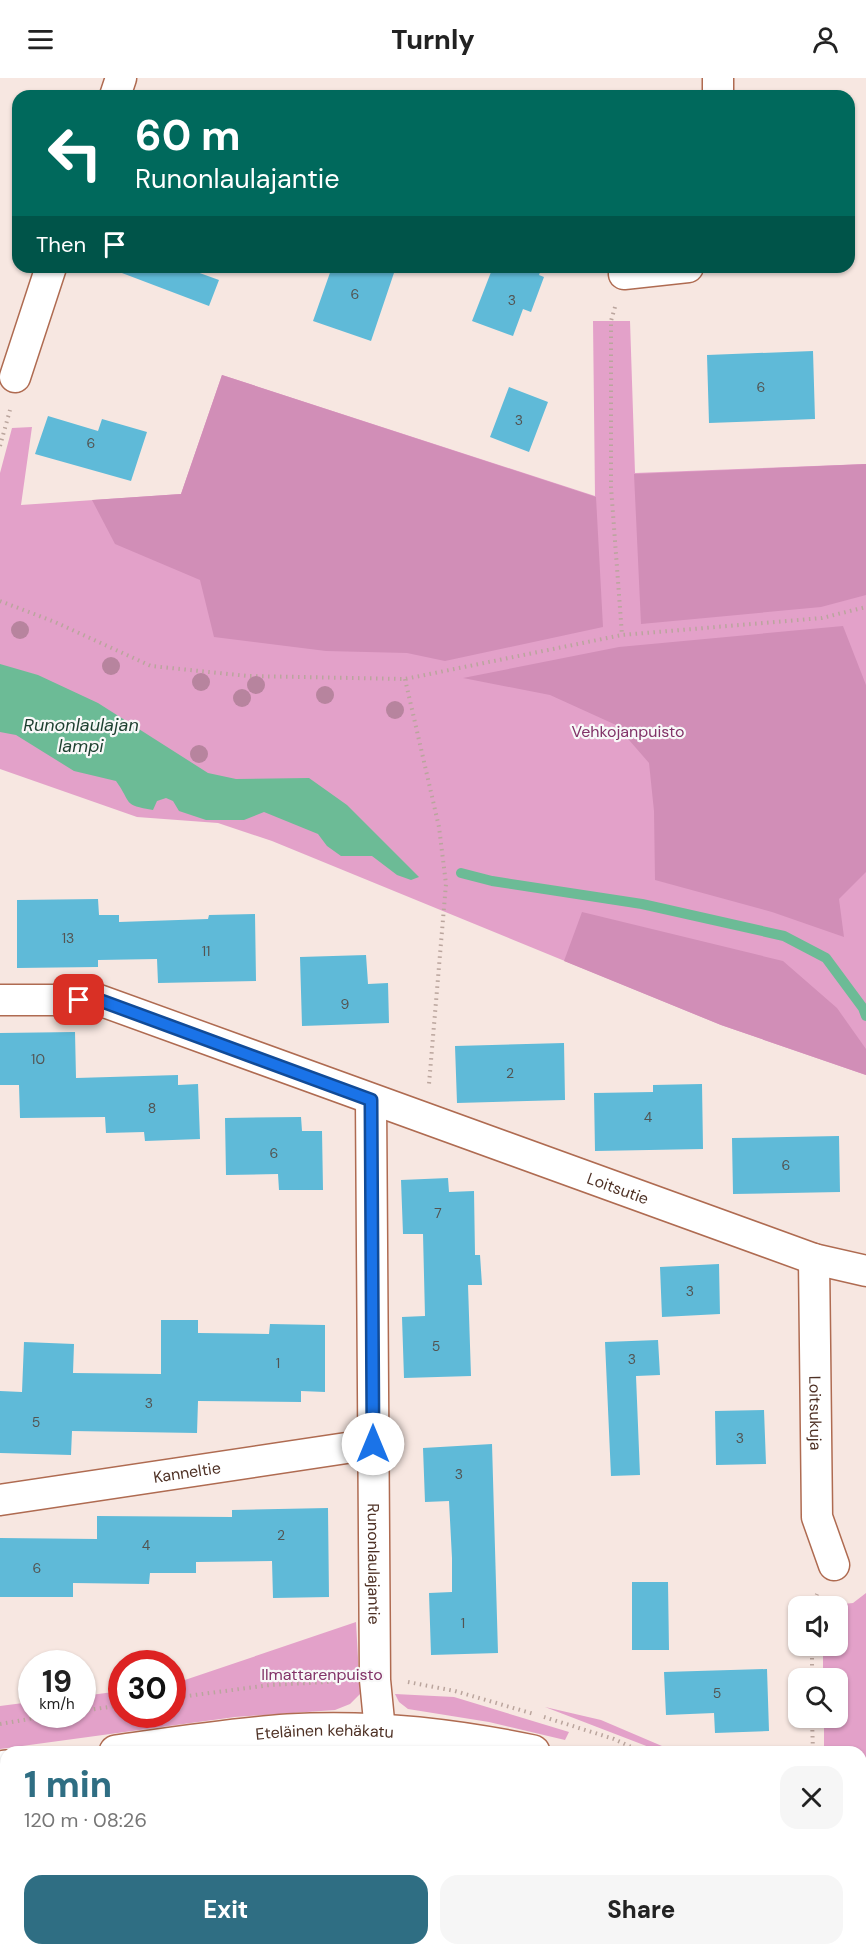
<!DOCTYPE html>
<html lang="en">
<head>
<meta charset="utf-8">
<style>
  :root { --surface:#fff; --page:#f6f6f6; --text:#222; --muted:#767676; --accent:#2f6e83 }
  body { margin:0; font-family:"DM Sans",sans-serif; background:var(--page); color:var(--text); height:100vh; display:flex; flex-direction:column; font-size:22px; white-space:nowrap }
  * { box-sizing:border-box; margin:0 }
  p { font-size:20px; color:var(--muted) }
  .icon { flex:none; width:33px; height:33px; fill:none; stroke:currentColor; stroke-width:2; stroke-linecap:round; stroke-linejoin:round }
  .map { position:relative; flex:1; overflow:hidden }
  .panel { position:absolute; left:0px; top:1668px; width:867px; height:210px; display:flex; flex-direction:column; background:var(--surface); border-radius:18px 18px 0 0; box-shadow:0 2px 4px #0004 }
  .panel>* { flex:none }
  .banner { position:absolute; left:12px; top:12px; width:843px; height:183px; border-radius:18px; box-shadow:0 2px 4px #0004; background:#00695c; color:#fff; overflow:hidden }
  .buttons { position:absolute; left:788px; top:1518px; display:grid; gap:12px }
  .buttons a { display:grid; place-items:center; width:60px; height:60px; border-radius:12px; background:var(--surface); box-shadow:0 2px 4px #0004; font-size:30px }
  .speed { position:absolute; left:18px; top:1572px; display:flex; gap:12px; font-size:30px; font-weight:700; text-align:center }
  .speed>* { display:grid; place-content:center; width:78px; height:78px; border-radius:50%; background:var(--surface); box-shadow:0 2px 4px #0004; line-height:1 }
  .speed small { font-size:15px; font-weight:400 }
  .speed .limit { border:9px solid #d22; background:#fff; color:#111 }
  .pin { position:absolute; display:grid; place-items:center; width:51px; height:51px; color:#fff; margin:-26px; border-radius:12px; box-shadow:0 3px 9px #0006 }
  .me { position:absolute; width:66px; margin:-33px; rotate:0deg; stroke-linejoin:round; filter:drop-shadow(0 0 4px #0008) }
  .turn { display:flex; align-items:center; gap:21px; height:126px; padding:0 24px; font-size:27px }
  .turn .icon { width:78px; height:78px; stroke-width:2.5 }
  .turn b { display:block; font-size:42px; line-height:51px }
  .then { display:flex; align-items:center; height:57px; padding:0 24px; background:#0003; gap:12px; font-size:22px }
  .round { display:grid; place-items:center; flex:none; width:63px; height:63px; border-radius:18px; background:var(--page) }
  .head { display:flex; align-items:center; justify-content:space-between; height:102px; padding:0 24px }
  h1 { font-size:36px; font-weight:800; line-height:45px; color:var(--accent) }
  .primary-button { display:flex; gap:12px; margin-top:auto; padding:12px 24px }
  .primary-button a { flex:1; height:69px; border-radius:18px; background:var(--accent); color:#fff; font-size:24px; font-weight:800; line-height:69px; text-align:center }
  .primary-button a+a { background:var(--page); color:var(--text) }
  header { display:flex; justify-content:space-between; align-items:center; height:78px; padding:0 24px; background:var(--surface); font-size:27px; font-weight:800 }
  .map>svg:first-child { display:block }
  .green { fill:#e3a1c9 }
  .forest { fill:#d18eb7 }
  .water { fill:#6cbb96 }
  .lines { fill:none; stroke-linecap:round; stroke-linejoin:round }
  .stream { stroke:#6cbb96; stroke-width:10 }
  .building { fill:#5fbad8 }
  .street-casing { stroke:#af6b51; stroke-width:33 }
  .secondary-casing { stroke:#af6b51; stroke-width:36 }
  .path { stroke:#baa59d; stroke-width:4; stroke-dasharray:1.5 4.5; stroke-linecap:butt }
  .street { stroke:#fff; stroke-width:30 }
  .secondary { stroke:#fff; stroke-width:33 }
  .tree { fill:#b7849e }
  .route-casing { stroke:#114b97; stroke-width:15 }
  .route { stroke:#1a73e8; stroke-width:10 }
  .labels { text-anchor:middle; stroke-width:4.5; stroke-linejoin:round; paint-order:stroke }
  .number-label { font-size:14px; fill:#535452 }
  .park-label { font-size:16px; fill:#823368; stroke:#f8f8f8 }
  .street-label { font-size:16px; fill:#4f3226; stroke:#f8f8f8 }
  .water-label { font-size:18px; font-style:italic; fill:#1c3f2f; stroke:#f8f8f8 }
</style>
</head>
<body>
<header><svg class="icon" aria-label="menu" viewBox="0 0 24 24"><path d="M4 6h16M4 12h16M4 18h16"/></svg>Turnly<svg class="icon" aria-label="person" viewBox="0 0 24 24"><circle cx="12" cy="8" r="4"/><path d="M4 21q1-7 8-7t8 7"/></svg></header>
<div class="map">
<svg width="866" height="1878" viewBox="0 0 866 1878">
  <rect width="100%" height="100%" fill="#f7e7e1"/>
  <path class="green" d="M 593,243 L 630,243 L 635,395 L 866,386 L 866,997 L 721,947 L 272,763 L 218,745 L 137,739 L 0,691 L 0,395 L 12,350 L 32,349 L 21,427 L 181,416 L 222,297 L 595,418 Z
    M 866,1515 L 866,1740 L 861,1739 L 861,1674 L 824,1674 L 824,1640 L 837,1640 L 837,1600 L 823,1600 L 823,1568 L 837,1568 L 837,1528 L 823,1528 L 853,1525 Z
    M 356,1544 L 360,1616 L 350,1626 L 335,1632 L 235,1639 L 0,1671 L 0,1628 L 31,1624 L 32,1636 L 82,1636 L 83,1618 L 121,1613 L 122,1636 L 172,1636 L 173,1606 Z
    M 395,1616 L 454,1619 L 569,1654 L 565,1662 L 489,1644 L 408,1631 L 399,1624 Z
    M 545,1629 L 601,1642 L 676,1674 L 662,1674 Z
    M 6,1712 L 6,1737 L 0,1738 L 0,1713 Z"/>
  <path class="forest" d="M 222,297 L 596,419 L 603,549 L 445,583 L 407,575 L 326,573 L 214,559 L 200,502 L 115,466 L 92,422 L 181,416 Z
    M 866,386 L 866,517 L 821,529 L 641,546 L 634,396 Z
    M 843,548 L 866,607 L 866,794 L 839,821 L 844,859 L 772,834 L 655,802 L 654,733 L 649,685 L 616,647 L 550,617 L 463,600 L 619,569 Z
    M 582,834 L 783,883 L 837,930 L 866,971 L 866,997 L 721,947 L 564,883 Z"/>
  <path class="water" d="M 0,586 L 38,597 L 98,625 L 208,695 L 236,701 L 309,700 L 347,727 L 419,799 L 411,802 L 397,797 L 372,778 L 341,778 L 327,768 L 318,756 L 264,734 L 244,742 L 206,742 L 179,733 L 173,723 L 166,720 L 157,723 L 153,732 C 122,727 132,725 116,703 L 74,693 L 16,657 L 0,654 Z"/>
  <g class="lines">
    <path class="stream" d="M 461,795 L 492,803 L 642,826 L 784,858 L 826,880 L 863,930 L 866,938"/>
  </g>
  <path class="building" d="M 114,189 L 183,189 L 219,202 L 209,228 L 114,192 Z
    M 332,189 L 396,189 L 371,263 L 313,243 Z
    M 493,189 L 542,189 L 539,197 L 544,199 L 531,234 L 523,231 L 513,258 L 472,243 Z
    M 813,273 L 815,341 L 709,345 L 707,277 Z
    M 509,309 L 548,324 L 529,374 L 490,359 Z
    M 48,338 L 98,353 L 102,341 L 147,354 L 131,403 L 35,376 Z
    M 98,821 L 99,837 L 119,837 L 119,844 L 208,841 L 209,837 L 255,836 L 256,903 L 158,905 L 157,881 L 98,882 L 98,889 L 17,890 L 17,822 Z
    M 366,877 L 368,906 L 388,905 L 389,945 L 302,948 L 300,879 Z
    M 75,954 L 76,1000 L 178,997 L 178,1007 L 198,1006 L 200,1061 L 145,1063 L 144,1054 L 106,1055 L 105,1039 L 20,1040 L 19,1007 L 0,1007 L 0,955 Z
    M 564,965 L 565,1022 L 457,1025 L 455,968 Z
    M 702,1006 L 703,1071 L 595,1073 L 594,1015 L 653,1014 L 653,1007 Z
    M 301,1039 L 302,1053 L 322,1053 L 323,1112 L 279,1112 L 278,1096 L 226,1097 L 225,1040 Z
    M 839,1058 L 840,1114 L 733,1116 L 732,1060 Z
    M 448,1100 L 449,1114 L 474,1113 L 475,1177 L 480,1177 L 482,1207 L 468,1207 L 471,1298 L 404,1300 L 402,1239 L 425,1238 L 423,1156 L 403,1156 L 401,1102 Z
    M 719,1186 L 720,1236 L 662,1239 L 660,1189 Z
    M 161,1242 L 198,1242 L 198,1255 L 269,1256 L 270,1246 L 325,1247 L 325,1314 L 301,1313 L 301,1324 L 198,1323 L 197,1355 L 72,1353 L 71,1377 L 0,1375 L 0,1313 L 22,1314 L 24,1264 L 74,1266 L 73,1295 L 161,1296 Z
    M 658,1262 L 660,1297 L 636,1298 L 640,1397 L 611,1398 L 605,1264 Z
    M 764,1332 L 766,1386 L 716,1387 L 715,1333 Z
    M 492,1366 L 498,1575 L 431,1577 L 429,1515 L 452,1514 L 452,1480 L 449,1423 L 425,1424 L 423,1370 Z
    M 328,1430 L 329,1519 L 273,1520 L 272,1483 L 196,1484 L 196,1495 L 150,1495 L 149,1506 L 73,1505 L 73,1519 L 0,1519 L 0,1460 L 97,1461 L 97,1438 L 232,1439 L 232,1432 Z
    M 632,1504 L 668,1504 L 669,1572 L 632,1572 Z
    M 767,1591 L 769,1653 L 715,1655 L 714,1635 L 666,1637 L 664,1594 Z"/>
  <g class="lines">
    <g class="street-casing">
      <g id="street">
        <path d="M 718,0 L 718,18"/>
        <path d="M 115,18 L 121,0"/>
        <path d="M 624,196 L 688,189"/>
        <path d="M 15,299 L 51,189"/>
        <path id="s1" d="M 0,922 L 99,922 L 814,1181 L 866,1193"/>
        <path id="s2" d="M 371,1022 L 375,1602 L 380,1653"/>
        <path id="s3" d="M 814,1181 L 817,1439 L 834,1487"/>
        <path id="s4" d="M 0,1422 L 373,1366"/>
      </g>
    </g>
    <g class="secondary-casing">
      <g id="secondary">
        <path id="s5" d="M 116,1674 C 173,1666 230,1657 288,1653 C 370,1648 453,1657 533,1674"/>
        <path d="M 0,1690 L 6,1689"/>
        <path d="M 861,1797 L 866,1798"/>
      </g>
    </g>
    <path class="path" d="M 615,229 L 611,243 L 611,409 L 622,557
      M 0,368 L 10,332
      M 0,523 L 55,544 L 151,588 L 248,598 L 405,601 L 622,557 L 822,540 L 866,529
      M 405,601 L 439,749 L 446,806 L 429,1006
      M 812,1528 L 817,1516
      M 812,1568 L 812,1600
      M 408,1604 L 455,1613 L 534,1636
      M 172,1620 L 270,1607 L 344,1603
      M 82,1633 L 122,1627
      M 544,1639 L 614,1661 L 642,1674
      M 812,1640 L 813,1674
      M 0,1646 L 58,1636
      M 0,1745 L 6,1744
      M 861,1750 L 866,1750
      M 861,1844 L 866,1846"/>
    <use href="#street" class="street"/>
    <use href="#secondary" class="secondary"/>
  </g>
  <g class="tree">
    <circle cx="20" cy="552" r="9"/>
    <circle cx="111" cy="588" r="9"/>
    <circle cx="201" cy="604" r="9"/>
    <circle cx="256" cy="607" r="9"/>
    <circle cx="325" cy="617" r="9"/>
    <circle cx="242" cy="620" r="9"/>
    <circle cx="395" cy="632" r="9"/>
    <circle cx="199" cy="676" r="9"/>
  </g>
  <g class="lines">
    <g class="route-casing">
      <path id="route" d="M 79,922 L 99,922 L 371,1022 L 373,1366"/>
    </g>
    <use href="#route" class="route"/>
  </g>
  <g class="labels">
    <g class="number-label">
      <text x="355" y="221">6</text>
      <text x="512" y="227">3</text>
      <text x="761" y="314">6</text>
      <text x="519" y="347">3</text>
      <text x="91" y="370">6</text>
      <text x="68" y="865">13</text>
      <text x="206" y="878">11</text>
      <text x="345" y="931">9</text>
      <text x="38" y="986">10</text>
      <text x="510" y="1000">2</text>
      <text x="152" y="1035">8</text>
      <text x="648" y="1044">4</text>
      <text x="274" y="1080">6</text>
      <text x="786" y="1092">6</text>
      <text x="438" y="1140">7</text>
      <text x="690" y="1218">3</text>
      <text x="436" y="1273">5</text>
      <text x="632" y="1286">3</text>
      <text x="278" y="1290">1</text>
      <text x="149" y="1330">3</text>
      <text x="36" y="1349">5</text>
      <text x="740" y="1365">3</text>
      <text x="459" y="1401">3</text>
      <text x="281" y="1462">2</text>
      <text x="146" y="1472">4</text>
      <text x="37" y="1495">6</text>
      <text x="463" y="1550">1</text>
      <text x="717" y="1620">5</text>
    </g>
    <g class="park-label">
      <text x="628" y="659">Vehkojanpuisto</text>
      <text x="322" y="1602">Ilmattarenpuisto</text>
    </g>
    <g class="street-label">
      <text dy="6" stroke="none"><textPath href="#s1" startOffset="651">Loitsutie</textPath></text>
      <text dy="6" stroke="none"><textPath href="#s3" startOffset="154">Loitsukuja</textPath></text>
      <text dy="6" stroke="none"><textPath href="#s4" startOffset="189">Kanneltie</textPath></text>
      <text dy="6" stroke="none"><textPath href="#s2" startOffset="464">Runonlaulajantie</textPath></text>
      <text dy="6" stroke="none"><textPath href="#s5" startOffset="210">Eteläinen kehäkatu</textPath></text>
    </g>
    <g class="water-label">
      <text x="81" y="653">Runonlaulajan<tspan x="81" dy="21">lampi</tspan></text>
    </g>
  </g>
</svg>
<div class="buttons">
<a><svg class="icon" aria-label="sound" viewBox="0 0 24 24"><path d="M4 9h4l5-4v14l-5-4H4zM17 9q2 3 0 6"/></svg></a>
<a><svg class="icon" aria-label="search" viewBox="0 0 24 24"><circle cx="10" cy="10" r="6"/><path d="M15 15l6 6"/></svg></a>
</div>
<div class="speed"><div>19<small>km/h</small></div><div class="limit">30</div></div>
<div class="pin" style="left:79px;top:922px;background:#d93025"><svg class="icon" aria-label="arrive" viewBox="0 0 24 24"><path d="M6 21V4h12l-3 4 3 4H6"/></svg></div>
<svg class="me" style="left:373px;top:1366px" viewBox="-20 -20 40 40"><circle r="19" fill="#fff"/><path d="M0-13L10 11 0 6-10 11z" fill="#1a73e8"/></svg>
<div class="banner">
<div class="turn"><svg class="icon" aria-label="left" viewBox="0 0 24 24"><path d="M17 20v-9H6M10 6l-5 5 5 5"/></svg><div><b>60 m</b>Runonlaulajantie</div></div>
<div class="then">Then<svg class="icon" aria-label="arrive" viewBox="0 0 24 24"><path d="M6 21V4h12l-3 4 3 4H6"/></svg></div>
</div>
<section class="panel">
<div class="head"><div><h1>1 min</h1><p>120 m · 08:26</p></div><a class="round"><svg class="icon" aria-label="close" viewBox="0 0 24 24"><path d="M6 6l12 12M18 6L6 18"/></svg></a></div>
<div class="primary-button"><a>Exit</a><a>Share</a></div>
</section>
</div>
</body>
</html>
